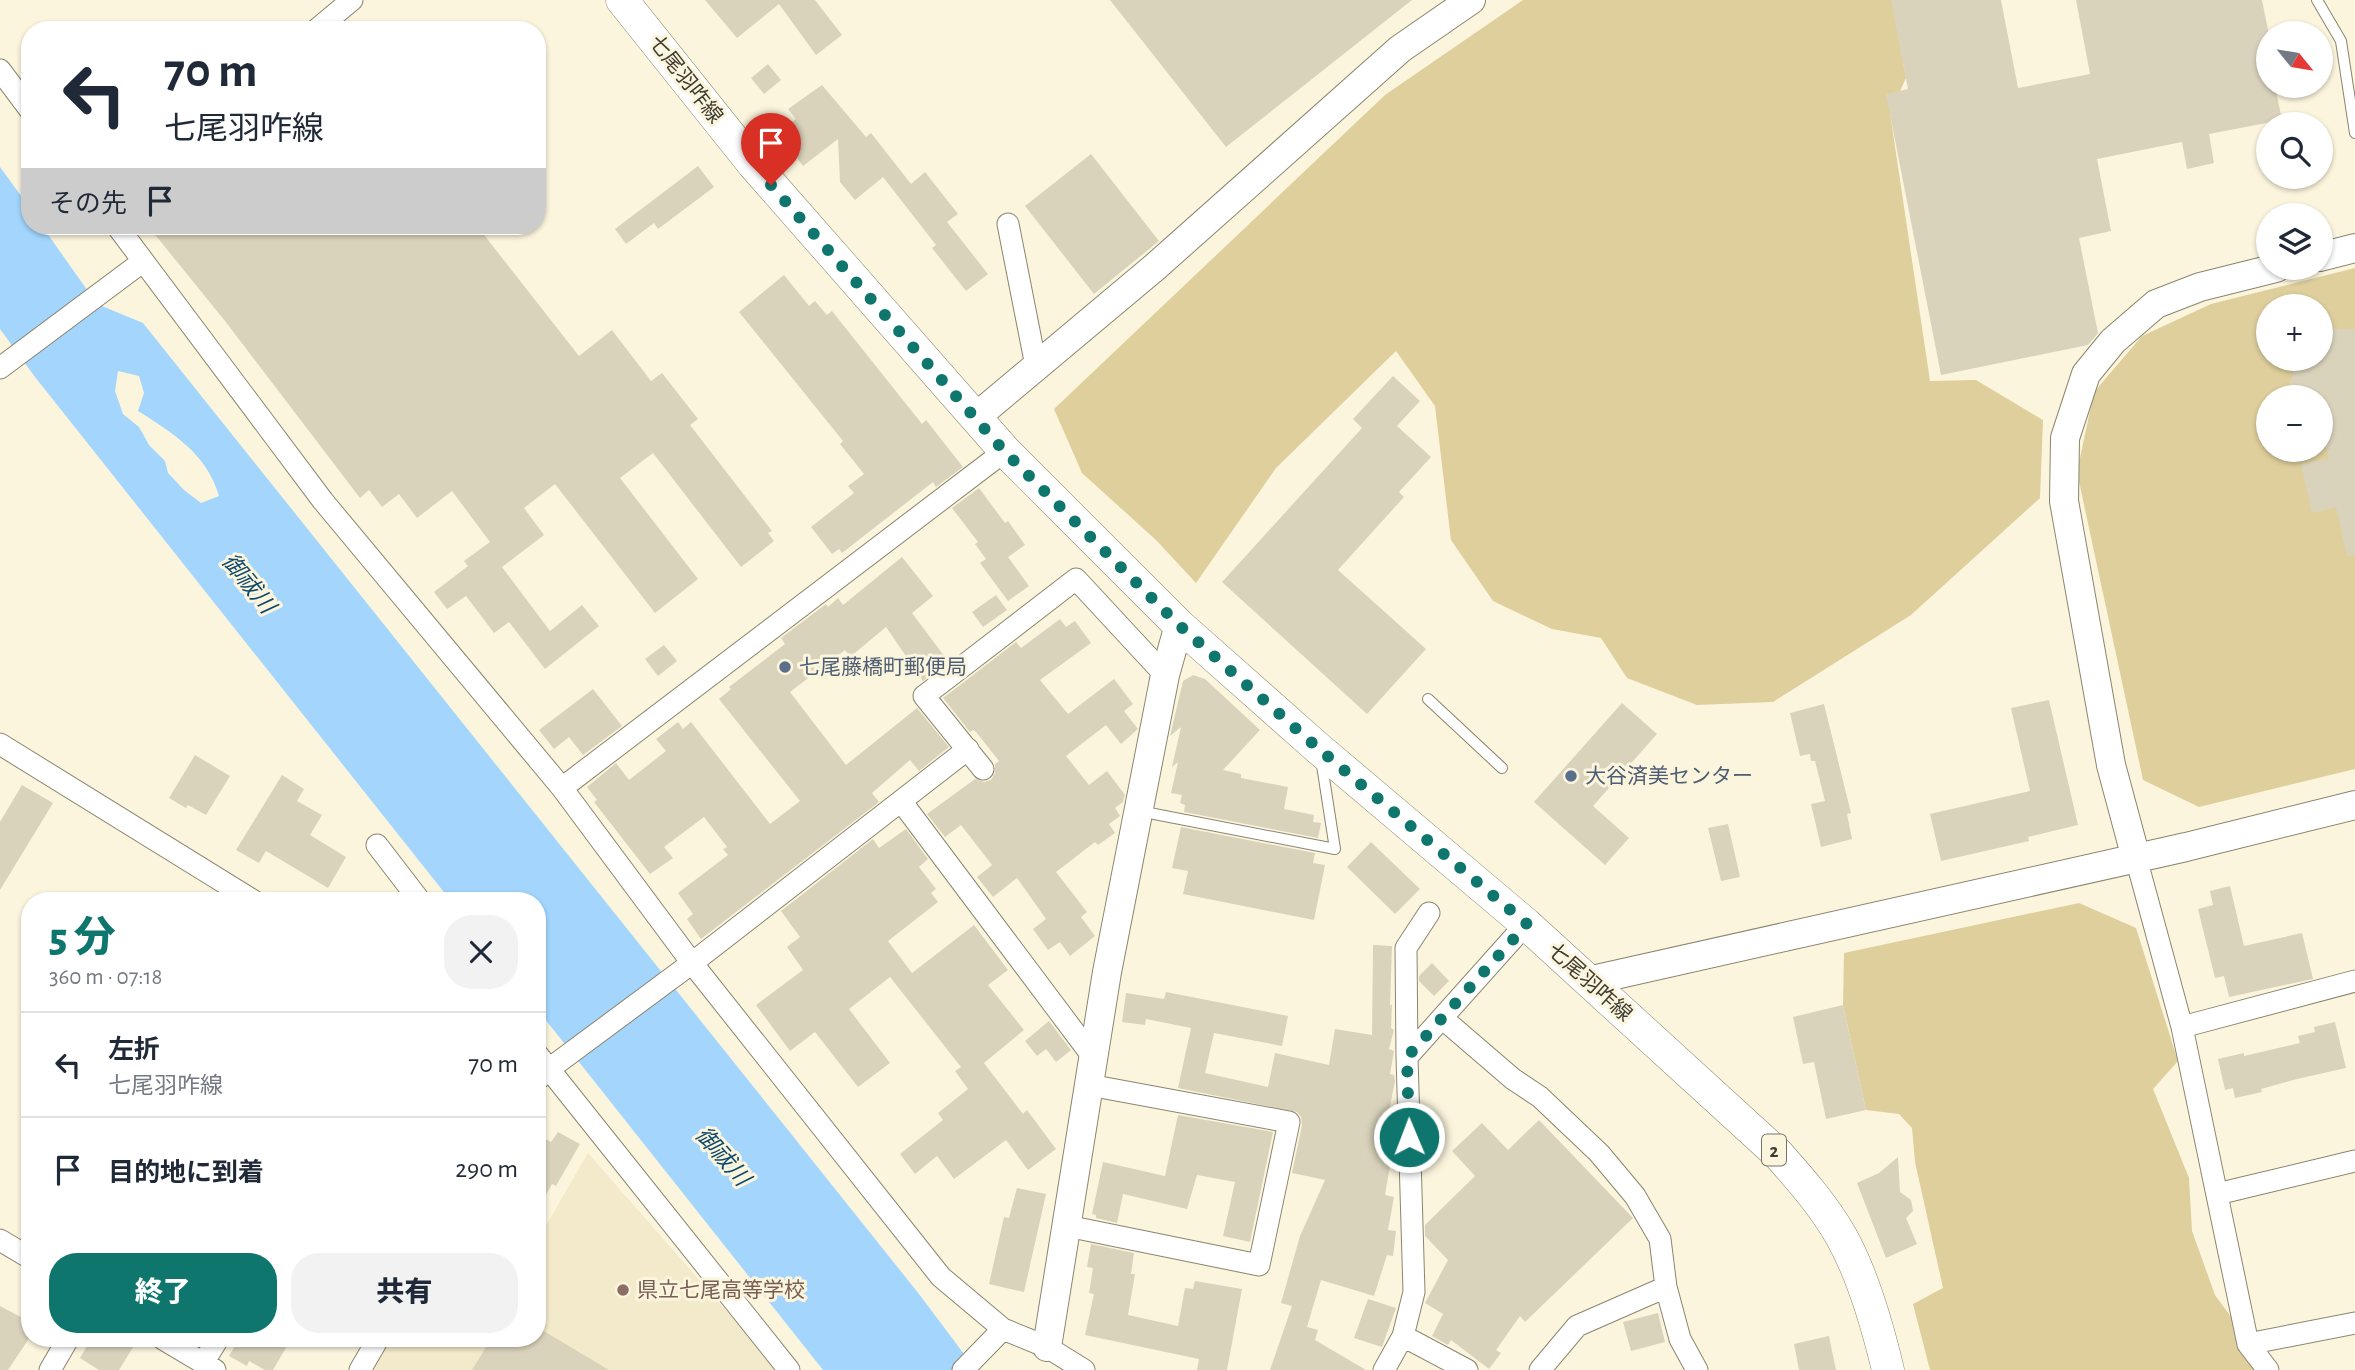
<!DOCTYPE html>
<html lang="ja">
<head>
<meta charset="utf-8">
<style>
  :root { --surface:#fff; --page:#f2f2f3; --text:#1f2937; --muted:#747a83; --line:#e0e1e3; --accent:#0f766e }
  body { margin:0; font-family:"Alegreya Sans","Noto Sans JP",sans-serif; background:var(--page); color:var(--text); height:100vh; display:flex; flex-direction:column; font-size:26px; white-space:nowrap }
  * { box-sizing:border-box; margin:0 }
  p { font-size:23px; color:var(--muted) }
  .icon { flex:none; width:38px; height:38px; fill:none; stroke:currentColor; stroke-width:2; stroke-linecap:round; stroke-linejoin:round }
  .map { position:relative; flex:1; overflow:hidden }
  .drawer { position:absolute; left:21px; top:892px; width:525px; height:455px; display:flex; flex-direction:column; background:var(--surface); border-radius:28px; box-shadow:0 2px 5px #0004 }
  .drawer>* { flex:none }
  .hud { position:absolute; left:21px; top:21px; width:525px; height:214px; border-radius:28px; box-shadow:0 2px 5px #0004; background:#fff; color:var(--text); overflow:hidden }
  .needle { width:46px; rotate:120deg }
  .buttons { position:absolute; left:2256px; top:21px; display:grid; gap:14px }
  .buttons a { display:grid; place-items:center; width:77px; height:77px; border-radius:50%; background:var(--surface); box-shadow:0 2px 5px #0004; font-size:35px }
  .pin { position:absolute; display:grid; place-items:center; width:60px; height:60px; color:#fff; margin:-72px -30px; border-radius:50% 50% 50% 0; rotate:-45deg; box-shadow:0 0 7px #0007 }
  .pin .icon { rotate:45deg }
  .me { position:absolute; width:77px; margin:-38px; rotate:359deg; stroke-linejoin:round; filter:drop-shadow(0 0 5px #0008) }
  .turn { display:flex; align-items:center; gap:24px; height:147px; padding:0 28px; font-size:32px }
  .turn .icon { width:91px; height:91px; stroke-width:2.5 }
  .turn b { display:block; font-size:49px; line-height:60px }
  .then { display:flex; align-items:center; height:66px; padding:0 28px; background:#0003; gap:14px; font-size:26px }
  .round { display:grid; place-items:center; flex:none; width:74px; height:74px; border-radius:28px; background:var(--page) }
  .overview { display:flex; align-items:center; justify-content:space-between; height:119px; padding:0 28px }
  h1 { font-size:42px; font-weight:800; line-height:52px; color:var(--accent) }
  .primary-button { display:flex; gap:14px; margin-top:auto; padding:14px 28px }
  .primary-button a { flex:1; height:80px; border-radius:28px; background:var(--accent); color:#fff; font-size:28px; font-weight:800; line-height:80px; text-align:center }
  .primary-button a+a { background:var(--page); color:var(--text) }
  ul { padding:0; list-style:none }
  li { display:flex; align-items:center; gap:21px; height:105px; padding:0 28px; border-top:2px solid var(--line) }
  li div { flex:1 }
  li b { display:block; font-size:26px }
  li em { font-style:normal }
  .map>svg:first-child { display:block }
  .built { fill:#f3e9cb }
  .green { fill:#decf9c; fill-rule:evenodd }
  .water { fill:#a3d5fd; fill-rule:evenodd }
  .lines { fill:none; stroke-linecap:round; stroke-linejoin:round }
  .river { stroke:#a3d5fd; stroke-width:44 }
  .building { fill:#dad3bc }
  .lane-casing { stroke:#8b856f; stroke-width:12 }
  .street-casing { stroke:#8b856f; stroke-width:23 }
  .secondary-casing { stroke:#8b856f; stroke-width:30 }
  .primary-casing { stroke:#8b856f; stroke-width:33 }
  .lane { stroke:#fff; stroke-width:10 }
  .street { stroke:#fff; stroke-width:21 }
  .secondary { stroke:#fff; stroke-width:28 }
  .primary { stroke:#fff; stroke-width:32 }
  .route { stroke:#0f766e; stroke-width:12; stroke-dasharray:0 21.6 }
  .service-dot { fill:#5c6f8a; stroke:#fcf5dd; stroke-width:2.5 }
  .education-dot { fill:#8d6e63; stroke:#fcf5dd; stroke-width:2.5 }
  .labels { text-anchor:middle; stroke-width:6; stroke-linejoin:round; paint-order:stroke }
  .shield { fill:#fcf5dd; stroke:#777465; stroke-width:2 }
  .shield-label { font-size:19px; font-weight:bold; fill:#3e3c32 }
  .street-label { font-size:21px; fill:#3e3c32; stroke:#fcf5dd }
  .service-label { font-size:21px; fill:#4e5e75; stroke:#fcf5dd; text-anchor:start }
  .education-label { font-size:21px; fill:#785e54; stroke:#fcf5dd; text-anchor:start }
  .water-label { font-size:23px; font-style:italic; fill:#0e486d; stroke:#fcf5dd }
</style>
</head>
<body>
<div class="map">
<svg width="2355" height="1370" viewBox="0 0 2355 1370">
  <rect width="100%" height="100%" fill="#fcf5dd"/>
  <path class="built" d="M 588,1153 L 778,1370 L 368,1370 L 386,1339 L 537,1339 L 537,1241 Z"/>
  <path class="green" d="M 1523,0 L 1892,0 L 1906,78 L 1890,113 L 1930,381 L 1976,380 L 2043,420 L 2040,498 L 1911,615 L 1773,702 L 1697,705 L 1627,678 L 1601,638 L 1552,629 L 1493,601 L 1451,540 L 1435,406 L 1396,351 L 1276,468 L 1196,583 L 1156,540 L 1082,473 L 1054,409 L 1385,95 Z
    M 2355,268 L 2355,769 L 2199,807 L 2143,780 L 2077,472 L 2094,392 L 2142,336 L 2211,304 ZM 2268,306 L 2320,306 L 2320,359 L 2268,359 ZM 2268,397 L 2320,397 L 2320,450 L 2268,450 Z
    M 2079,903 L 2136,928 L 2178,1061 L 2153,1089 L 2189,1178 L 2192,1231 L 2215,1295 L 2270,1370 L 1930,1370 L 1913,1304 L 1943,1288 L 1915,1162 L 1912,1128 L 1899,1114 L 1866,1110 L 1843,1005 L 1844,953 Z"/>
  <path class="water" d="M 0,167 L 30,208 L 30,226 L 42,226 L 97,304 L 143,323 L 919,1294 L 976,1370 L 823,1370 L 537,1009 L 537,901 L 451,901 L 35,377 L 0,329 ZM 118,371 L 139,376 L 144,393 L 138,411 C 173,433 207,454 219,496 L 201,503 L 184,490 L 168,473 L 165,461 L 149,445 L 139,427 L 123,414 L 115,391 ZM 292,643 L 307,648 L 333,679 L 354,695 L 373,718 L 394,750 L 391,754 L 371,744 L 345,722 L 295,669 L 290,649 Z"/>
  <g class="lines">
    <path class="river" d="M 263,600 L 420,797"/>
  </g>
  <path class="building" d="M 705,0 L 815,0 L 842,35 L 816,55 L 779,4 L 737,38 Z
    M 1110,0 L 1412,0 L 1226,147 Z
    M 1891,0 L 2001,0 L 2018,88 L 2090,74 L 2076,0 L 2262,0 L 2268,30 L 2268,86 L 2275,86 L 2282,120 L 2209,134 L 2214,163 L 2187,169 L 2182,142 L 2097,159 L 2111,231 L 2079,238 L 2098,333 L 2088,345 L 1941,375 L 1886,94 L 1908,89 Z
    M 768,64 L 781,80 L 764,94 L 751,78 Z
    M 822,85 L 866,137 L 871,133 L 911,184 L 925,172 L 958,214 L 947,222 L 988,274 L 966,291 L 932,248 L 936,245 L 883,177 L 855,200 L 840,182 L 838,139 L 803,166 L 778,133 L 796,119 L 788,109 Z
    M 1091,154 L 1159,241 L 1094,294 L 1025,206 Z
    M 698,166 L 714,187 L 658,229 L 654,223 L 626,244 L 615,229 Z
    M 148,226 L 477,226 L 579,356 L 612,330 L 651,381 L 662,373 L 698,419 L 690,425 L 772,531 L 768,533 L 774,541 L 741,567 L 653,453 L 620,478 L 698,579 L 655,613 L 555,484 L 524,508 L 544,535 L 502,567 L 550,631 L 582,605 L 599,626 L 545,669 L 509,622 L 494,633 L 466,596 L 447,609 L 434,592 L 468,566 L 464,561 L 490,542 L 452,491 L 417,518 L 399,494 L 382,507 L 369,490 L 360,498 L 225,321 Z
    M 784,275 L 809,306 L 815,301 L 827,315 L 832,311 L 922,424 L 926,420 L 963,467 L 936,487 L 933,482 L 842,553 L 839,549 L 832,554 L 811,527 L 854,493 L 848,486 L 864,474 L 840,444 L 843,441 L 739,312 Z
    M 2320,329 L 2355,329 L 2355,555 L 2347,556 L 2336,507 L 2312,513 L 2301,464 L 2329,458 L 2320,425 L 2320,397 L 2286,397 L 2297,359 L 2320,359 Z
    M 1393,376 L 1420,401 L 1397,426 L 1431,457 L 1399,492 L 1404,497 L 1338,570 L 1426,649 L 1367,714 L 1222,582 L 1362,428 L 1353,419 Z
    M 979,488 L 1005,523 L 1008,521 L 1025,545 L 1008,557 L 1029,586 L 1008,601 L 980,563 L 986,559 L 975,544 L 978,542 L 952,508 Z
    M 902,557 L 933,596 L 912,613 L 948,661 L 923,681 L 886,627 L 850,657 L 845,650 L 790,692 L 846,765 L 917,708 L 949,747 L 919,771 L 910,760 L 872,793 L 879,802 L 701,939 L 687,919 L 693,914 L 678,893 L 728,855 L 723,849 L 727,847 L 704,817 L 664,847 L 673,858 L 650,874 L 594,802 L 597,800 L 587,787 L 616,763 L 629,780 L 666,751 L 656,739 L 678,722 L 683,729 L 691,722 L 770,824 L 800,801 L 719,699 L 731,689 L 729,687 L 785,644 L 781,638 L 826,604 L 828,607 L 838,598 L 843,605 Z
    M 996,595 L 1007,610 L 983,627 L 972,612 Z
    M 1060,619 L 1066,627 L 1075,621 L 1091,643 L 1040,680 L 1068,714 L 1114,679 L 1133,704 L 1124,711 L 1138,729 L 1121,744 L 1106,725 L 1066,756 L 1089,785 L 1107,771 L 1125,795 L 1123,802 L 1115,808 L 1120,816 L 1109,824 L 1115,833 L 1098,845 L 1095,842 L 1056,872 L 1087,912 L 1081,917 L 1095,936 L 1070,956 L 1060,942 L 1048,950 L 1033,929 L 1046,919 L 1017,878 L 993,897 L 977,877 L 992,865 L 961,825 L 945,837 L 927,814 L 975,779 L 984,782 L 991,780 L 995,773 L 995,764 L 999,761 L 976,732 L 973,730 L 970,732 L 943,698 L 1016,642 L 1021,648 Z
    M 664,645 L 677,661 L 658,676 L 645,659 Z
    M 1193,675 L 1205,679 L 1260,730 L 1223,770 L 1241,774 L 1241,778 L 1288,787 L 1284,809 L 1314,815 L 1313,822 L 1321,823 L 1318,838 L 1184,812 L 1185,805 L 1180,803 L 1182,795 L 1171,793 L 1178,762 L 1172,767 L 1181,727 L 1170,736 L 1183,681 Z
    M 593,689 L 622,726 L 583,755 L 569,737 L 554,749 L 539,730 Z
    M 2049,700 L 2078,825 L 2028,837 L 2029,841 L 1941,861 L 1930,814 L 2030,791 L 2011,708 Z
    M 1622,703 L 1657,734 L 1593,806 L 1629,838 L 1605,865 L 1534,802 Z
    M 1824,704 L 1851,813 L 1847,814 L 1852,839 L 1821,847 L 1811,804 L 1825,801 L 1815,761 L 1811,761 L 1810,754 L 1800,756 L 1790,713 Z
    M 195,755 L 230,776 L 206,815 L 188,805 L 186,808 L 169,798 Z
    M 282,775 L 304,789 L 297,801 L 322,815 L 310,835 L 346,857 L 328,888 L 266,851 L 259,863 L 236,850 Z
    M 22,785 L 53,803 L 0,890 L 0,822 Z
    M 1728,824 L 1740,877 L 1721,881 L 1708,828 Z
    M 1181,827 L 1315,853 L 1313,863 L 1325,865 L 1314,920 L 1183,894 L 1188,871 L 1172,868 Z
    M 906,829 L 928,859 L 919,867 L 936,889 L 931,893 L 938,902 L 888,941 L 912,973 L 974,925 L 1008,970 L 988,985 L 1024,1030 L 984,1063 L 1023,1114 L 1027,1110 L 1056,1149 L 1028,1170 L 1006,1140 L 954,1179 L 937,1156 L 915,1174 L 900,1154 L 943,1120 L 938,1113 L 968,1089 L 955,1071 L 961,1067 L 890,977 L 849,1009 L 890,1063 L 858,1087 L 815,1032 L 790,1051 L 756,1005 L 803,970 L 787,947 L 800,937 L 781,911 L 873,839 L 879,848 Z
    M 1371,842 L 1420,889 L 1395,914 L 1347,867 Z
    M 2230,886 L 2244,946 L 2302,933 L 2313,979 L 2229,997 L 2224,976 L 2215,978 L 2198,909 L 2213,905 L 2210,891 Z
    M 1373,945 L 1392,946 L 1390,1006 L 1392,1004 L 1391,1028 L 1394,1030 L 1389,1049 L 1394,1051 L 1390,1074 L 1394,1075 L 1395,1081 L 1388,1116 L 1396,1117 L 1396,1127 L 1390,1153 L 1392,1154 L 1385,1195 L 1394,1197 L 1388,1230 L 1396,1231 L 1393,1256 L 1387,1255 L 1374,1296 L 1321,1280 L 1307,1327 L 1318,1330 L 1315,1340 L 1366,1370 L 1270,1370 L 1292,1306 L 1281,1303 L 1300,1236 L 1325,1180 L 1292,1173 L 1302,1125 L 1301,1117 L 1297,1112 L 1178,1088 L 1191,1028 L 1146,1019 L 1145,1025 L 1122,1022 L 1126,993 L 1164,999 L 1166,992 L 1288,1016 L 1282,1046 L 1214,1033 L 1205,1073 L 1268,1087 L 1275,1053 L 1329,1065 L 1335,1029 L 1372,1035 Z
    M 1432,963 L 1449,981 L 1434,996 L 1419,981 L 1419,976 Z
    M 1843,1005 L 1866,1110 L 1826,1119 L 1814,1062 L 1803,1064 L 1793,1017 Z
    M 1049,1021 L 1071,1050 L 1056,1062 L 1046,1049 L 1037,1056 L 1025,1041 Z
    M 2335,1022 L 2346,1068 L 2297,1079 L 2261,1089 L 2262,1092 L 2235,1098 L 2233,1088 L 2225,1090 L 2218,1059 L 2244,1053 L 2244,1056 L 2300,1043 L 2298,1036 L 2315,1032 L 2314,1027 Z
    M 1178,1115 L 1273,1132 L 1250,1242 L 1223,1236 L 1235,1182 L 1197,1175 L 1187,1209 L 1123,1194 L 1117,1223 L 1096,1218 L 1096,1215 L 1092,1214 L 1103,1162 L 1165,1176 Z
    M 1539,1120 L 1633,1218 L 1525,1322 L 1520,1316 L 1496,1350 L 1501,1353 L 1489,1369 L 1451,1340 L 1448,1345 L 1432,1336 L 1443,1314 L 1425,1303 L 1448,1260 L 1425,1236 L 1425,1225 L 1475,1176 L 1452,1151 L 1482,1123 L 1508,1150 Z
    M 558,1132 L 580,1144 L 556,1186 L 552,1184 L 537,1211 L 537,1134 L 551,1142 Z
    M 1898,1157 L 1900,1192 L 1911,1200 L 1913,1211 L 1906,1218 L 1917,1244 L 1886,1258 L 1857,1183 L 1879,1173 Z
    M 1017,1188 L 1046,1194 L 1024,1292 L 989,1284 L 1004,1217 L 1009,1218 Z
    M 1091,1244 L 1134,1253 L 1131,1274 L 1135,1274 L 1128,1315 L 1178,1326 L 1185,1288 L 1193,1289 L 1195,1281 L 1242,1289 L 1227,1370 L 1197,1370 L 1199,1359 L 1085,1335 L 1094,1294 L 1089,1293 L 1093,1268 L 1087,1267 Z
    M 1368,1299 L 1396,1308 L 1382,1347 L 1354,1338 Z
    M 0,1306 L 30,1322 L 30,1337 L 8,1370 L 0,1370 Z
    M 1658,1313 L 1665,1342 L 1631,1351 L 1623,1322 Z
    M 537,1327 L 609,1370 L 472,1370 L 491,1339 L 537,1339 Z
    M 1829,1336 L 1836,1370 L 1799,1370 L 1794,1344 Z
    M 91,1339 L 138,1339 L 119,1370 L 99,1370 L 80,1358 Z
    M 239,1339 L 291,1339 L 273,1370 L 265,1370 L 249,1361 L 247,1366 L 229,1356 Z"/>
  <g class="lines">
    <g class="lane-casing">
      <path id="lane" d="M 2317,0 L 2341,41 L 2355,133
        M 1428,699 L 1502,768
        M 1139,811 L 1335,849 L 1321,759"/>
    </g>
    <g class="street-casing">
      <path id="street" d="M 316,30 L 352,0
        M 0,70 L 30,110
        M 1008,224 L 1036,366
        M 117,226 L 323,501 L 562,788 L 692,963 L 941,1277 L 1003,1329 L 1047,1347 L 1084,1370
        M 0,368 L 142,262
        M 0,744 L 254,901
        M 968,749 L 901,801 L 1093,1057
        M 983,769 L 924,696 L 1076,579 L 1165,675
        M 562,788 L 1005,451
        M 377,845 L 420,901
        M 2136,858 L 2182,1027 L 2248,1344 L 2268,1370
        M 1442,1018 L 1513,1079 L 1540,1097 L 1599,1153 L 1635,1196 L 1660,1239 L 1666,1287
        M 2182,1027 L 2355,981
        M 537,1054 L 789,1370
        M 1407,1057 L 1406,948 L 1429,913
        M 537,1080 L 549,1069 L 692,963 L 901,801
        M 2217,1194 L 2355,1161
        M 1067,1226 L 1259,1265 L 1289,1122 L 1089,1085
        M 0,1240 L 30,1258
        M 1403,1336 L 1414,1292 L 1407,1057 L 1526,924
        M 163,1339 L 215,1370
        M 2248,1344 L 2355,1323
        M 203,1363 L 218,1339
        M 50,1370 L 68,1339
        M 360,1370 L 378,1339
        M 963,1370 L 1003,1329
        M 1384,1370 L 1403,1336 L 1467,1370
        M 1540,1370 L 1577,1326 L 1666,1287 L 1680,1339 L 1697,1370"/>
    </g>
    <g class="secondary-casing">
      <path id="secondary" d="M 2320,257 L 2355,248
        M 976,417 L 1155,267 L 1400,49 L 1471,0
        M 2136,858 L 2111,765 L 2064,501 L 2065,438 L 2086,374 L 2113,341 L 2156,304 L 2200,287 L 2276,268
        M 1588,981 L 2186,847 L 2355,805
        M 1047,1347 L 1107,972 L 1165,675 L 1179,625"/>
    </g>
    <g class="primary-casing">
      <path id="primary" d="M 622,0 L 753,164 L 1005,451 L 1179,625 L 1319,749 L 1526,924 L 1778,1154 C 1801,1180 1824,1206 1841,1236 C 1862,1273 1878,1328 1888,1370"/>
    </g>
    <use href="#lane" class="lane"/>
    <use href="#street" class="street"/>
    <use href="#secondary" class="secondary"/>
    <use href="#primary" class="primary"/>
  </g>
  <g class="lines">
    <path class="route" d="M 771,185 L 1005,452 L 1179,625 L 1319,749 L 1527,924 L 1407,1057 L 1409,1137"/>
  </g>
  <g class="service-dot">
    <circle cx="785" cy="667" r="7"/>
    <circle cx="1571" cy="776" r="7"/>
  </g>
  <circle class="education-dot" cx="623" cy="1290" r="7"/>
  <g class="labels">
    <rect class="shield" x="1762" y="1134.5" width="24" height="31" rx="5"/>
    <g class="shield-label">
      <text x="1774" y="1157">2</text>
    </g>
    <g class="street-label">
      <text transform="translate(686 79) rotate(52)" y="7">七尾羽咋線</text>
      <text transform="translate(1590 982) rotate(42)" y="7">七尾羽咋線</text>
    </g>
    <g class="service-label">
      <text x="799" y="674">七尾藤橋町郵便局</text>
      <text x="1585" y="783">大谷済美センター</text>
    </g>
    <g class="education-label">
      <text x="637" y="1297">県立七尾高等学校</text>
    </g>
    <g class="water-label">
      <text transform="translate(249 583) rotate(51)" y="8">御祓川</text>
      <text transform="translate(723 1156) rotate(49)" y="8">御祓川</text>
    </g>
  </g>
</svg>
<div class="buttons">
<a><svg class="needle" viewBox="-14 -14 28 28"><path d="M0-13l5 13h-10z" fill="#e53935"/><path d="M0 13l5-13h-10z" fill="#747a83"/></svg></a>
<a><svg class="icon" aria-label="search" viewBox="0 0 24 24"><circle cx="10" cy="10" r="6"/><path d="M15 15l6 6"/></svg></a>
<a><svg class="icon" aria-label="layers" viewBox="0 0 24 24"><path d="M12 4l9 5-9 5-9-5zM3 14l9 5 9-5"/></svg></a>
<a>+</a>
<a>−</a>
</div>
<div class="pin" style="left:771px;top:185px;background:#d93025"><svg class="icon" aria-label="arrive" viewBox="0 0 24 24"><path d="M6 21V4h12l-3 4 3 4H6"/></svg></div>
<svg class="me" style="left:1409px;top:1137px" viewBox="-20 -20 40 40"><circle r="17" fill="#0f766e" stroke="#fff" stroke-width="3"/><path d="M0-11L8 9 0 5-8 9z" fill="#fff"/></svg>
<div class="hud">
<div class="turn"><svg class="icon" aria-label="left" viewBox="0 0 24 24"><path d="M17 20v-9H6M10 6l-5 5 5 5"/></svg><div><b>70 m</b>七尾羽咋線</div></div>
<div class="then">その先<svg class="icon" aria-label="arrive" viewBox="0 0 24 24"><path d="M6 21V4h12l-3 4 3 4H6"/></svg></div>
</div>
<section class="drawer">
<div class="overview"><div><h1>5 分</h1><p>360 m · 07:18</p></div><a class="round"><svg class="icon" aria-label="close" viewBox="0 0 24 24"><path d="M6 6l12 12M18 6L6 18"/></svg></a></div>
<ul>
<li><svg class="icon" aria-label="left" viewBox="0 0 24 24"><path d="M17 20v-9H6M10 6l-5 5 5 5"/></svg><div><b>左折</b><p>七尾羽咋線</p></div><em>70 m</em></li>
<li><svg class="icon" aria-label="arrive" viewBox="0 0 24 24"><path d="M6 21V4h12l-3 4 3 4H6"/></svg><div><b>目的地に到着</b></div><em>290 m</em></li>
</ul>
<div class="primary-button"><a>終了</a><a>共有</a></div>
</section>
</div>
</body>
</html>
